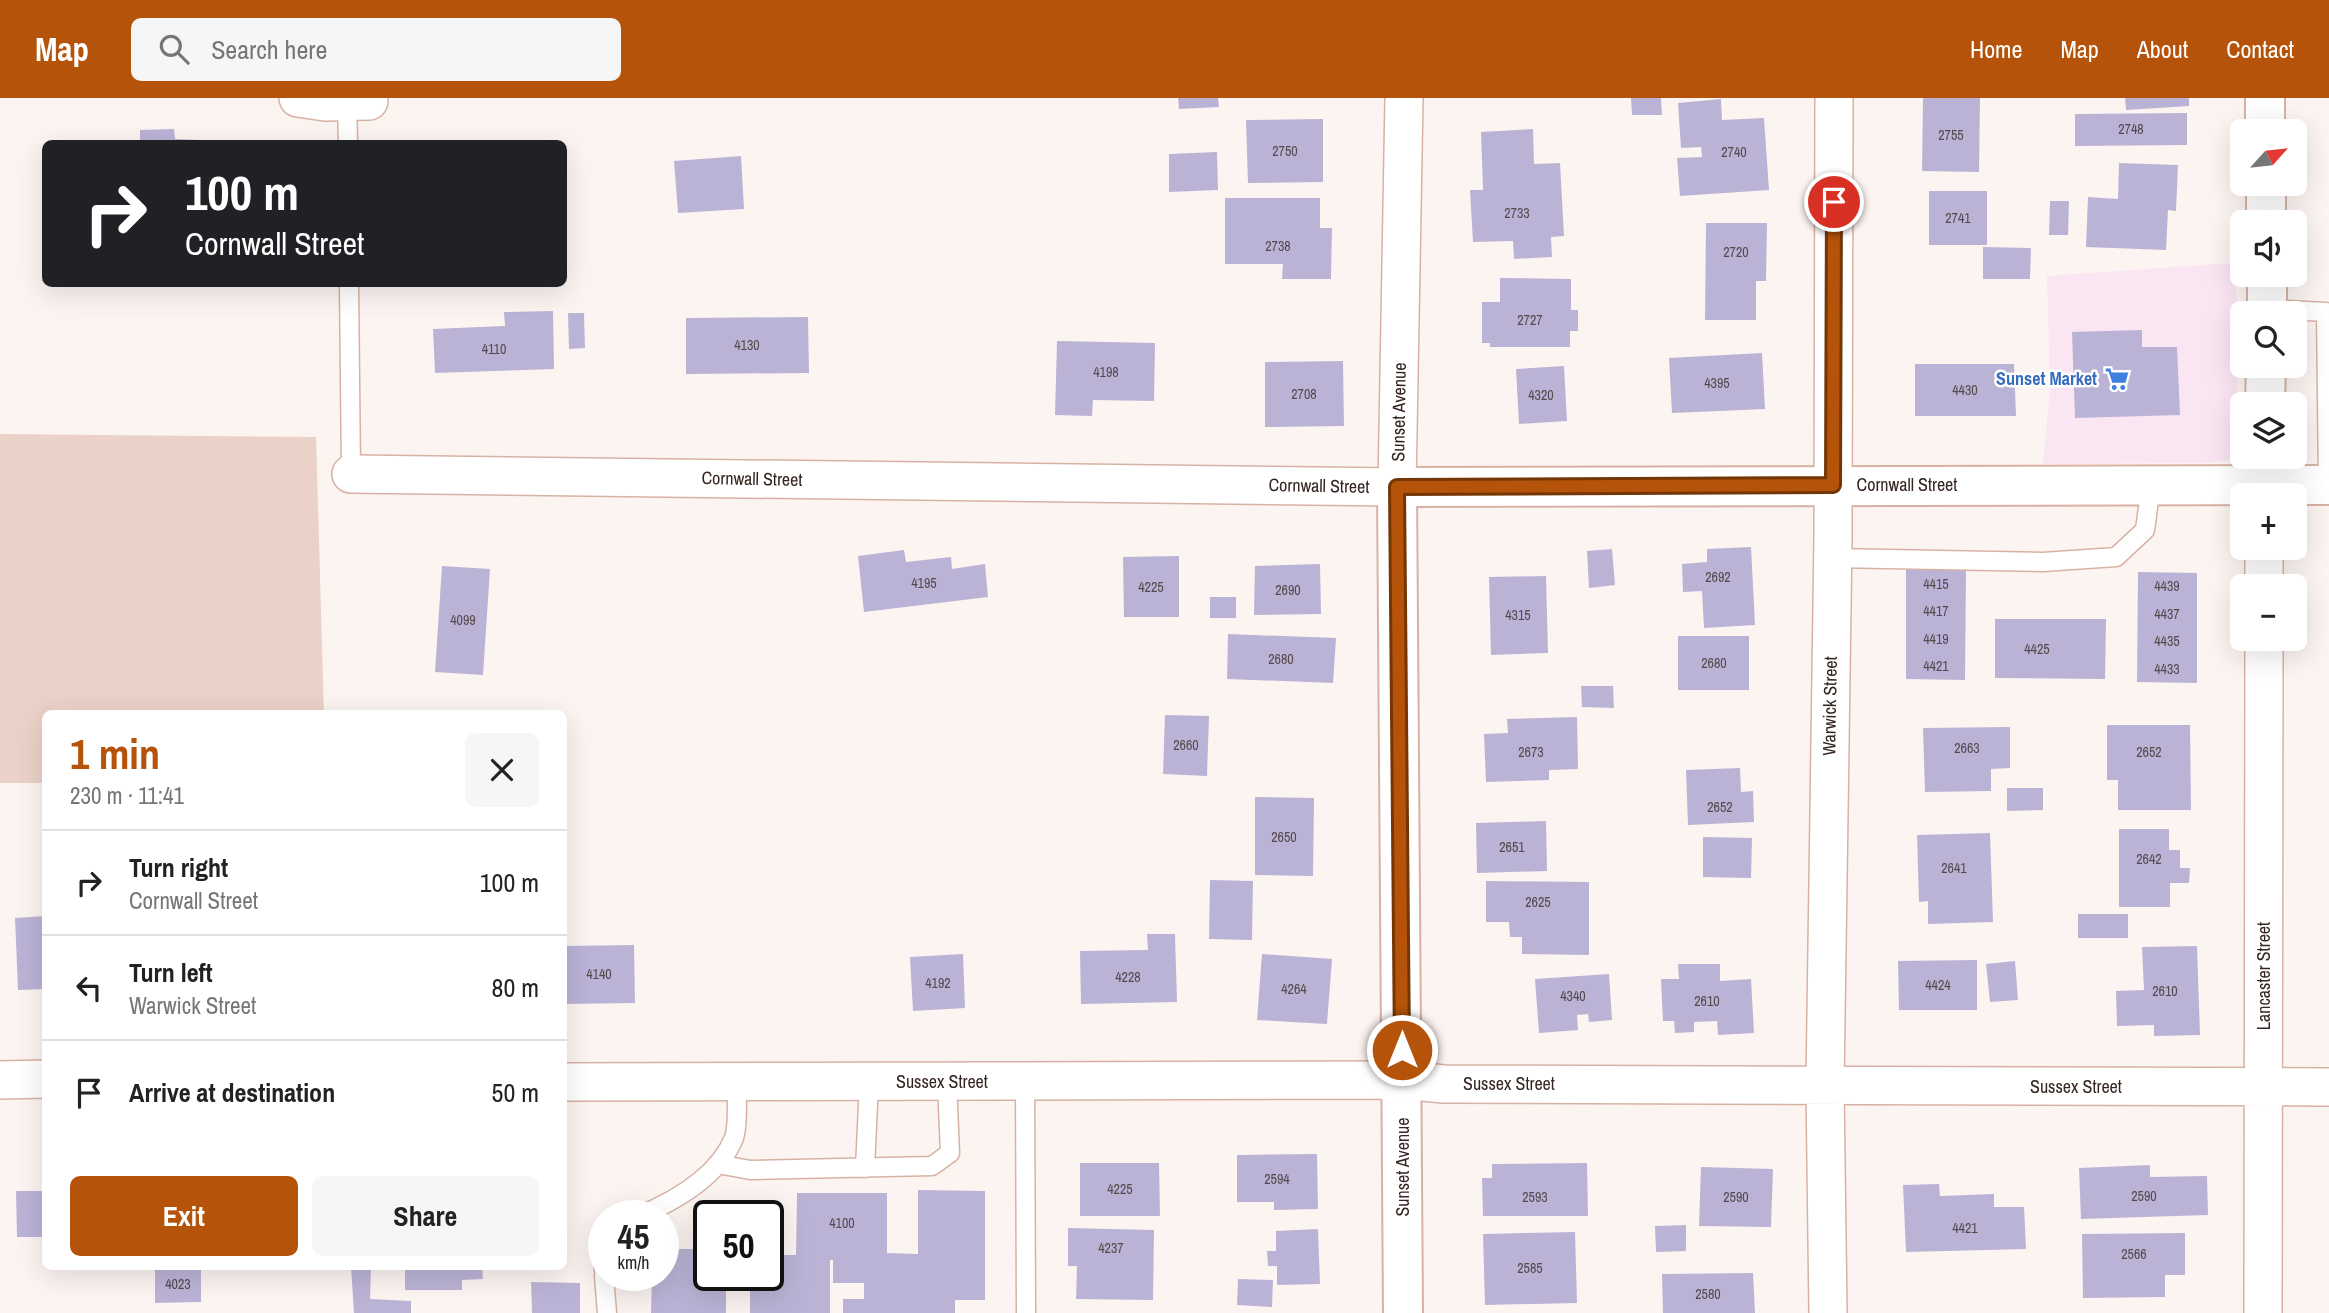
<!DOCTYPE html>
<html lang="en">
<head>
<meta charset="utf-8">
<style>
  :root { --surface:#fff; --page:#f6f6f6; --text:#222; --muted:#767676; --line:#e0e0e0; --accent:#b45309 }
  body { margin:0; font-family:"Archivo Narrow",sans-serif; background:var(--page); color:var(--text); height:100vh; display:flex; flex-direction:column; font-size:26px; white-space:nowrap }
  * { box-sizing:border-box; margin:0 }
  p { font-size:23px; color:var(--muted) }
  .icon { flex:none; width:38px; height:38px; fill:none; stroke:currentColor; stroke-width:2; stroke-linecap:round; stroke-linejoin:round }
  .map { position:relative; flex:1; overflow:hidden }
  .sheet { position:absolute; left:42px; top:612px; width:525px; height:560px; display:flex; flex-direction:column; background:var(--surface); border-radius:10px; box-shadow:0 7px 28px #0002 }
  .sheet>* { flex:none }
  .banner { position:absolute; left:42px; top:42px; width:525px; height:147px; border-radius:10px; box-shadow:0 7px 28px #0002; background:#202124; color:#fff; overflow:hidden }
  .needle { width:46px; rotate:63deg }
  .buttons { position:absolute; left:2230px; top:21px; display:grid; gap:14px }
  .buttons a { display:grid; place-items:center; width:77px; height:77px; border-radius:10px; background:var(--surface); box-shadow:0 7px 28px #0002; font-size:35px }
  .speed { position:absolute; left:588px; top:1102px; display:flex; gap:14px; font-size:35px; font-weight:700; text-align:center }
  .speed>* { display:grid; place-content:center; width:91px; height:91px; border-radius:50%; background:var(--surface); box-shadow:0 7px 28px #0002; line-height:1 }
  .speed small { font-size:18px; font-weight:400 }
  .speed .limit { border:4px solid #111; border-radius:10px; background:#fff; color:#111 }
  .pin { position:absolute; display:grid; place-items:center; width:60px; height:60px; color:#fff; margin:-30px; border:4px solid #fff; border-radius:50%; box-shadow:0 2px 7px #0007 }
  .me { position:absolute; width:77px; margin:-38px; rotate:0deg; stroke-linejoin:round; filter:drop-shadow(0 0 5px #0008) }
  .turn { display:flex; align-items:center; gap:24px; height:147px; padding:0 28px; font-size:32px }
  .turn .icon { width:91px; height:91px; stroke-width:2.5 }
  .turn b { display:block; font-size:49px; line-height:60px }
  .round { display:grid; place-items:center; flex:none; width:74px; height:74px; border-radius:10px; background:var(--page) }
  .headline { display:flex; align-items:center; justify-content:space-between; height:119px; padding:0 28px }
  h1 { font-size:42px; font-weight:700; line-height:52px; color:var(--accent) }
  .cta { display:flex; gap:14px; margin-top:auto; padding:14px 28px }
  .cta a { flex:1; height:80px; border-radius:10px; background:var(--accent); color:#fff; font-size:28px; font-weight:700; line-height:80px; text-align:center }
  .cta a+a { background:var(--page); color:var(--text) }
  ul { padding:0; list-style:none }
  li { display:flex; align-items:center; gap:21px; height:105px; padding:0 28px; border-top:2px solid var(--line) }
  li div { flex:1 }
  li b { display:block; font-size:26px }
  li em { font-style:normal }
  header { display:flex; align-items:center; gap:42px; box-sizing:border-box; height:98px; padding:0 35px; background:var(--accent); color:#fff }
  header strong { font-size:33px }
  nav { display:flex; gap:38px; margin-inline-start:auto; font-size:24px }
  .search { width:490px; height:63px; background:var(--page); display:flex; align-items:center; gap:18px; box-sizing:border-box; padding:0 24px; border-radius:10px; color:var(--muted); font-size:26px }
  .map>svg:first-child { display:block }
  .commercial { fill:#fae5f3 }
  .green { fill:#ebd2c8 }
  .building { fill:#bbb3d6 }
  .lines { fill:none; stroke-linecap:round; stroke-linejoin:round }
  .lane-casing { stroke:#d7b2a4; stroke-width:21 }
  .street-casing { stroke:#d7b2a4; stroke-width:40 }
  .secondary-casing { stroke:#d7b2a4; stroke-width:42 }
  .lane { stroke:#fff; stroke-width:18 }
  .street { stroke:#fff; stroke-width:37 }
  .secondary { stroke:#fff; stroke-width:38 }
  .route-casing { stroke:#753606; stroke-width:18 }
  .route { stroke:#b45309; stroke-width:12 }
  .labels { text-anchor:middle; stroke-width:5; stroke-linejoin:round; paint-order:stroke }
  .number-label { font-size:14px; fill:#56494e }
  .shop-label { font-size:18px; font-weight:bold; fill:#366cbe; stroke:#fff; text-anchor:end }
  .street-label { font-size:18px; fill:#352621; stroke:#fff }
</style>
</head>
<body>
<header>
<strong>Map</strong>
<div class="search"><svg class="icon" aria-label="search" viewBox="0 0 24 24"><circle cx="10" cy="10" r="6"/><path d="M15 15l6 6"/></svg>Search here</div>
<nav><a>Home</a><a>Map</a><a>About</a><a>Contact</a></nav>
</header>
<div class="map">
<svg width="2329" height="1215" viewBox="0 0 2329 1215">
  <rect width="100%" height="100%" fill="#fcf4f1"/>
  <path class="commercial" d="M 2232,165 L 2239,216 L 2235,350 L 2230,362 L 2207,365 L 2043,366 L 2050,292 L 2047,178 Z"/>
  <path class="green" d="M 0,336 L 316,339 L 324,616 L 46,616 L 45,685 L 0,685 Z"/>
  <path class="building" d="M 1178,0 L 1218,0 L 1219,9 L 1179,11 Z
    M 1631,0 L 1661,0 L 1662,17 L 1632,17 Z
    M 1923,0 L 1980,0 L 1979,74 L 1922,73 Z
    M 2125,0 L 2189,0 L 2189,8 L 2126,12 Z
    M 1721,1 L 1722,22 L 1764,20 L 1769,92 L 1680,98 L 1677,60 L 1702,59 L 1701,49 L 1681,50 L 1678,5 Z
    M 2187,15 L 2187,47 L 2075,48 L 2075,16 Z
    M 1323,21 L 1323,84 L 1248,85 L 1246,22 Z
    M 174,31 L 175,41 L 200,42 L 200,46 L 140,46 L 140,32 Z
    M 1533,31 L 1534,66 L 1560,65 L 1564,138 L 1551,139 L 1552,159 L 1514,161 L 1513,143 L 1473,144 L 1470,92 L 1483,92 L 1481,34 Z
    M 1217,54 L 1218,92 L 1169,94 L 1169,56 Z
    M 741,58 L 744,111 L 678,115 L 674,63 Z
    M 2119,65 L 2178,67 L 2176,113 L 2168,112 L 2166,152 L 2086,149 L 2088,99 L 2118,101 Z
    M 1929,93 L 1987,93 L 1987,147 L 1929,147 Z
    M 1225,100 L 1320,100 L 1320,130 L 1332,130 L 1331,181 L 1282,181 L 1283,166 L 1225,166 Z
    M 2050,103 L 2069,103 L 2068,137 L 2049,137 Z
    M 1706,125 L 1767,125 L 1766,183 L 1756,183 L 1756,222 L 1705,222 Z
    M 1983,149 L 2031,150 L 2030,181 L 1983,181 Z
    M 1500,180 L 1571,181 L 1571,212 L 1578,212 L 1578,233 L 1570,233 L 1570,249 L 1490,249 L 1490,245 L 1482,245 L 1482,204 L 1500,204 Z
    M 553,213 L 554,271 L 435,275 L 433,231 L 505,228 L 504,214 Z
    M 568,215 L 584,215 L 585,250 L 569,251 Z
    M 808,219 L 809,275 L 686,276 L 686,220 Z
    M 2142,232 L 2142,249 L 2177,249 L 2180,317 L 2075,320 L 2072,234 Z
    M 1057,243 L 1155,245 L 1154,303 L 1093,302 L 1092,318 L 1055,317 Z
    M 1762,255 L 1765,311 L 1672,315 L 1669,260 Z
    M 1343,263 L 1344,328 L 1265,329 L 1265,264 Z
    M 1915,266 L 2014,266 L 2016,318 L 1915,318 Z
    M 1564,268 L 1567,323 L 1519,326 L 1516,271 Z
    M 1751,449 L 1755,527 L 1704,530 L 1702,493 L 1683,494 L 1682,466 L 1707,464 L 1707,451 Z
    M 1612,451 L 1615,487 L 1589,490 L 1587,453 Z
    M 904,452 L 906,464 L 951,459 L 952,471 L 985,466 L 988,499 L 864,514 L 858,458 Z
    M 1179,458 L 1179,519 L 1124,519 L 1123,459 Z
    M 1320,466 L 1321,516 L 1254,517 L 1255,468 Z
    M 442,468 L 490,471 L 483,577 L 435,574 Z
    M 1906,471 L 1966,472 L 1965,582 L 1906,581 Z
    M 2138,474 L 2197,475 L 2197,585 L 2137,584 Z
    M 1546,478 L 1548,555 L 1491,557 L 1489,479 Z
    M 1210,499 L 1236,499 L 1236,520 L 1210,520 Z
    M 1995,521 L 2106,521 L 2105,581 L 1995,580 Z
    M 1228,536 L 1336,540 L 1333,585 L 1227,581 Z
    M 1678,538 L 1749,538 L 1749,592 L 1678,592 Z
    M 1581,588 L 1613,588 L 1614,610 L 1582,609 Z
    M 1165,617 L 1209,618 L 1207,678 L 1163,676 Z
    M 1577,619 L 1578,671 L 1549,672 L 1549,682 L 1486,684 L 1484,636 L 1508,635 L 1507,621 Z
    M 2107,627 L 2190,627 L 2191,712 L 2118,712 L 2118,682 L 2107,682 Z
    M 2010,629 L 2010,670 L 1991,671 L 1991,693 L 1925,694 L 1923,630 Z
    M 1740,670 L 1741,694 L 1753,693 L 1754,724 L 1688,727 L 1686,672 Z
    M 2007,690 L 2043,690 L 2043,712 L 2007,713 Z
    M 1255,699 L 1314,700 L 1313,778 L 1255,777 Z
    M 1546,723 L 1547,773 L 1477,775 L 1476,725 Z
    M 2119,731 L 2169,731 L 2169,752 L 2180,752 L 2180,770 L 2190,770 L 2189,785 L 2170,785 L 2170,809 L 2119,809 Z
    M 1990,735 L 1993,824 L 1928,826 L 1928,803 L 1919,804 L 1917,737 Z
    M 1703,739 L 1752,740 L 1751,780 L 1703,779 Z
    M 1210,782 L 1253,783 L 1252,842 L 1209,841 Z
    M 1486,783 L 1589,784 L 1589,857 L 1522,856 L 1522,839 L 1510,839 L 1509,824 L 1486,824 Z
    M 2078,816 L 2128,816 L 2128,840 L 2078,840 Z
    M 46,818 L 46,891 L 18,892 L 15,820 Z
    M 1147,836 L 1175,836 L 1177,904 L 1081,906 L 1080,853 L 1148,852 Z
    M 634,847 L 635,905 L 564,906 L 564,848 Z
    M 2197,848 L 2200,937 L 2154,938 L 2154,927 L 2117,928 L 2116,893 L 2144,892 L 2142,849 Z
    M 963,856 L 965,910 L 913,913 L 910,859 Z
    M 1262,856 L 1332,861 L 1327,926 L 1257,922 Z
    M 1977,862 L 1977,912 L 1899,912 L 1898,863 Z
    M 2015,863 L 2018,902 L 1990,904 L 1986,866 Z
    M 1678,866 L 1720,866 L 1720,883 L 1751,881 L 1754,935 L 1718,937 L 1717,923 L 1694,924 L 1694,934 L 1675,935 L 1674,923 L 1663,923 L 1661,881 L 1679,881 Z
    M 1609,876 L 1612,922 L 1589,924 L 1588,916 L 1577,917 L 1578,932 L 1539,935 L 1535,881 Z
    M 1317,1056 L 1318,1111 L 1274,1112 L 1274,1104 L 1237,1104 L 1237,1057 Z
    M 1080,1065 L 1159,1065 L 1160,1118 L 1080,1118 Z
    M 1587,1065 L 1588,1118 L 1483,1118 L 1482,1080 L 1492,1080 L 1492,1066 Z
    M 2150,1067 L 2150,1079 L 2207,1078 L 2208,1117 L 2081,1121 L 2079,1070 Z
    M 1701,1069 L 1773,1071 L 1771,1129 L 1699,1128 Z
    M 1939,1086 L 1940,1098 L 1994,1096 L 1994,1109 L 2024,1109 L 2026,1151 L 1906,1154 L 1903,1087 Z
    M 918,1092 L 985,1093 L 985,1202 L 955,1202 L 955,1215 L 843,1215 L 843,1201 L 864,1201 L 864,1185 L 833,1185 L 833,1162 L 830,1162 L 830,1215 L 750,1215 L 750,1178 L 768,1178 L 768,1157 L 796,1157 L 797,1095 L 887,1095 L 887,1155 L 918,1156 Z
    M 16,1093 L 46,1093 L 46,1139 L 17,1139 Z
    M 1686,1127 L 1686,1153 L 1656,1154 L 1655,1128 Z
    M 1068,1130 L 1154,1132 L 1153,1202 L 1076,1201 L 1077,1168 L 1068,1168 Z
    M 1318,1131 L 1320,1186 L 1277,1187 L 1277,1168 L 1268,1168 L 1267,1153 L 1276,1153 L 1276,1133 Z
    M 1575,1134 L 1577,1205 L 1485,1207 L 1483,1136 Z
    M 2185,1135 L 2185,1177 L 2165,1177 L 2165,1199 L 2083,1200 L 2082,1136 Z
    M 663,1151 L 709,1151 L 709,1178 L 726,1178 L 726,1215 L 651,1215 L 652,1178 L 663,1178 Z
    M 155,1169 L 201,1169 L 201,1204 L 155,1205 Z
    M 351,1169 L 371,1170 L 370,1201 L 411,1203 L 411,1215 L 354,1215 Z
    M 405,1169 L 482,1169 L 483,1181 L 462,1182 L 462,1192 L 405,1192 Z
    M 1753,1175 L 1755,1215 L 1663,1215 L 1662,1176 Z
    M 1238,1181 L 1273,1182 L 1272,1209 L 1237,1207 Z
    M 531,1184 L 580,1185 L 580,1215 L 532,1215 Z"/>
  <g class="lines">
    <g class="lane-casing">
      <path id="lane" d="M 347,3 L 348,46
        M 349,186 L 351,376
        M 2267,211 L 2326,214 L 2328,387
        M 1832,460 L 2043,464 L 2116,459 L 2145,432 L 2151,387
        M 1025,984 L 1026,1215
        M 718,1066 L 750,1072 L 932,1068 L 950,1055 L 947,984
        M 865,1070 L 869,985
        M 639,1118 C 675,1103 718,1079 734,1040 C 739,1025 736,1002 737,986
        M 604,1146 L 602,1148 L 604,1173
        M 604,1178 L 607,1215"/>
    </g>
    <g class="street-casing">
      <path id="street" d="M 298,0 L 325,4 L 369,3
        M 351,376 L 1397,389 L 1404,0
        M 2264,450 L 2264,488
        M 0,982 L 46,981
        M 564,984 L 1402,982 L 1444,986 L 2329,989
        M 1828,1215 L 1825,988 L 1833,439 L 1834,0
        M 2263,1215 L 2264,541"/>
    </g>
    <g class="secondary-casing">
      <path id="secondary" d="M 2265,0 L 2265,33
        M 2266,86 L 2266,124
        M 2267,177 L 2267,215
        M 2265,306 L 2266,268
        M 1403,1215 L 1397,389 L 2329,387"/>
    </g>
    <use href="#lane" class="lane"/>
    <use href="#street" class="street"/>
    <use href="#secondary" class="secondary"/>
  </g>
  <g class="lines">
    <g class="route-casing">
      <path id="route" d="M 1402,952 L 1397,389 L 1833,387 L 1834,104"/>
    </g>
    <use href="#route" class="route"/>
  </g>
  <defs>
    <g id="supermarket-bare" transform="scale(1.89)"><path d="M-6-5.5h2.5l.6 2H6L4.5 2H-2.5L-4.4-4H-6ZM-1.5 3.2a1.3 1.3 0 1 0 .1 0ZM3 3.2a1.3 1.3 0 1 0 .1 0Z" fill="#3f7fe0" stroke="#fff" stroke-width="2.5" paint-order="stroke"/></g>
  </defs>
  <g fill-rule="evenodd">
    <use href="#supermarket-bare" x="2117" y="281"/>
  </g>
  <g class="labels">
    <g class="number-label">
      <text x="2131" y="36">2748</text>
      <text x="1951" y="42">2755</text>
      <text x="1285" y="58">2750</text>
      <text x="1734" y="59">2740</text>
      <text x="1517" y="120">2733</text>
      <text x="1958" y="125">2741</text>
      <text x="1278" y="153">2738</text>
      <text x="1736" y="159">2720</text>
      <text x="1530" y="227">2727</text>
      <text x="747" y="252">4130</text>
      <text x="494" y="256">4110</text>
      <text x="1106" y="279">4198</text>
      <text x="1717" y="290">4395</text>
      <text x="1965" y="297">4430</text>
      <text x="1304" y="301">2708</text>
      <text x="1541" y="302">4320</text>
      <text x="1718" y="484">2692</text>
      <text x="924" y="490">4195</text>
      <text x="1936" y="491">4415</text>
      <text x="2167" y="493">4439</text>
      <text x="1151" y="494">4225</text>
      <text x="1288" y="497">2690</text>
      <text x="1936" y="518">4417</text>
      <text x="2167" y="521">4437</text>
      <text x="1518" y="522">4315</text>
      <text x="463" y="527">4099</text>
      <text x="1936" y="546">4419</text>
      <text x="2167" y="548">4435</text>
      <text x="2037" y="556">4425</text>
      <text x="1281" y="566">2680</text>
      <text x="1714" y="570">2680</text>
      <text x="1936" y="573">4421</text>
      <text x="2167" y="576">4433</text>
      <text x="1186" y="652">2660</text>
      <text x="1967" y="655">2663</text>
      <text x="1531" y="659">2673</text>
      <text x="2149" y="659">2652</text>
      <text x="1720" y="714">2652</text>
      <text x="1284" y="744">2650</text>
      <text x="1512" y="754">2651</text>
      <text x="2149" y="766">2642</text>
      <text x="1954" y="775">2641</text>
      <text x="1538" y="809">2625</text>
      <text x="599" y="881">4140</text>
      <text x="1128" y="884">4228</text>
      <text x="938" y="890">4192</text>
      <text x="1938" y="892">4424</text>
      <text x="1294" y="896">4264</text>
      <text x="2165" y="898">2610</text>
      <text x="1573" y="903">4340</text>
      <text x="1707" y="908">2610</text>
      <text x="1277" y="1086">2594</text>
      <text x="1120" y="1096">4225</text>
      <text x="2144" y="1103">2590</text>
      <text x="1535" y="1104">2593</text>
      <text x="1736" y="1104">2590</text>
      <text x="842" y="1130">4100</text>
      <text x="1965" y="1135">4421</text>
      <text x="1111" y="1155">4237</text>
      <text x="2134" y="1161">2566</text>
      <text x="1530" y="1175">2585</text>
      <text x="178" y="1191">4023</text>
      <text x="1708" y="1201">2580</text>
    </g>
    <g class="shop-label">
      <text x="2097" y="287">Sunset Market</text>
    </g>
    <g class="street-label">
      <text transform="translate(1399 314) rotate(-89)" y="6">Sunset Avenue</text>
      <text transform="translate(752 381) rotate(1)" y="6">Cornwall Street</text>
      <text x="1907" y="393">Cornwall Street</text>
      <text transform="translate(1319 388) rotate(1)" y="6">Cornwall Street</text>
      <text transform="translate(1830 608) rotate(-89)" y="6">Warwick Street</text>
      <text transform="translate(2264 878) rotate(-90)" y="6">Lancaster Street</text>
      <text x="942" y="990">Sussex Street</text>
      <text x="1509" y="992">Sussex Street</text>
      <text x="2076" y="995">Sussex Street</text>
      <text transform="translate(1403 1069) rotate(-90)" y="6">Sunset Avenue</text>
    </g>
  </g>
</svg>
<div class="buttons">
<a><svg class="needle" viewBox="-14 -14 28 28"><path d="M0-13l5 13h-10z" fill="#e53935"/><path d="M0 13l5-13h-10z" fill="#767676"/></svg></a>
<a><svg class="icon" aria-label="sound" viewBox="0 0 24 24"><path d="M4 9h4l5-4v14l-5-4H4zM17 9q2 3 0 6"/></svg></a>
<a><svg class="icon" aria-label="search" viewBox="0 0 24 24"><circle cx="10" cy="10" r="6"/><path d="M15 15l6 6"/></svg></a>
<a><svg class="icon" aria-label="layers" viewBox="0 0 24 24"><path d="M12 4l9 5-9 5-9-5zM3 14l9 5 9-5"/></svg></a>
<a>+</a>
<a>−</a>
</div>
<div class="speed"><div>45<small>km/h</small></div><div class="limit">50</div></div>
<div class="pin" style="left:1834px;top:104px;background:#d93025"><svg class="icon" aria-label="arrive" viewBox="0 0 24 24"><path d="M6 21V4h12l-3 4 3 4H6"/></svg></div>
<svg class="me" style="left:1402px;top:952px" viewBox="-20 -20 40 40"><circle r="17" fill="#b45309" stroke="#fff" stroke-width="3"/><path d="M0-11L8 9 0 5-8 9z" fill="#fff"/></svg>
<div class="banner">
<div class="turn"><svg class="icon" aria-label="right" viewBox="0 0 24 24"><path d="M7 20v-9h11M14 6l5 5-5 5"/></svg><div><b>100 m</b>Cornwall Street</div></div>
</div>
<section class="sheet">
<div class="headline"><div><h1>1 min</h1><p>230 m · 11:41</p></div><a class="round"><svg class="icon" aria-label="close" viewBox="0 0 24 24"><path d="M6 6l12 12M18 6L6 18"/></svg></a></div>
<ul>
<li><svg class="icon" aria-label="right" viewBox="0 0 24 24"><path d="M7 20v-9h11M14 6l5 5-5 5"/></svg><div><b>Turn right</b><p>Cornwall Street</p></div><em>100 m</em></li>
<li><svg class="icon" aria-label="left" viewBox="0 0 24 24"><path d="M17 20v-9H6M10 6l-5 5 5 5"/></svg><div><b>Turn left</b><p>Warwick Street</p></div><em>80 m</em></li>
<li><svg class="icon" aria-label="arrive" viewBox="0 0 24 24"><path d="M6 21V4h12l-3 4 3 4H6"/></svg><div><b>Arrive at destination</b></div><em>50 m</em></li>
</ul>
<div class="cta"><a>Exit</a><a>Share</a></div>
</section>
</div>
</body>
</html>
